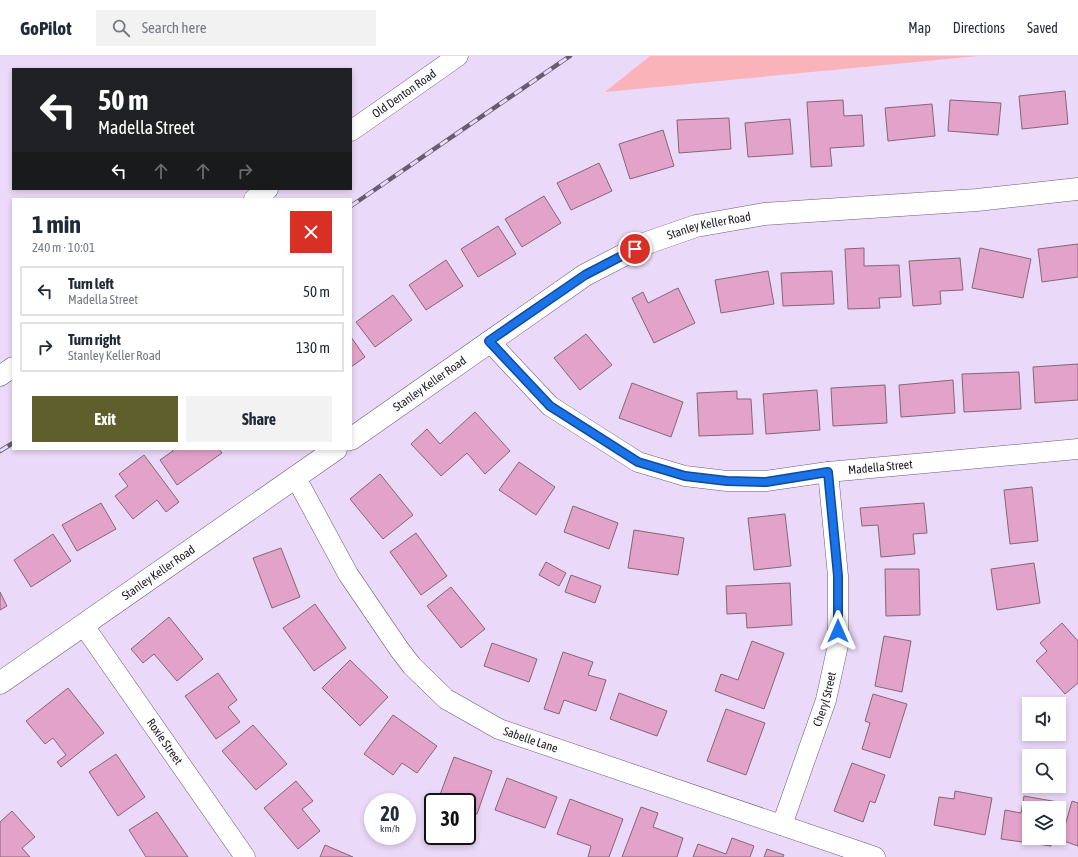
<!DOCTYPE html>
<html lang="en">
<head>
<meta charset="utf-8">
<style>
  :root { --surface:#fff; --page:#f2f2f3; --text:#1f2937; --muted:#747a83; --line:#e0e1e3; --accent:#5e5f2c }
  body { margin:0; font-family:"Asap Condensed",sans-serif; background:var(--page); color:var(--text); height:100vh; display:flex; flex-direction:column; font-size:15px; white-space:nowrap }
  * { box-sizing:border-box; margin:0 }
  p { font-size:13px; color:var(--muted) }
  .icon { flex:none; width:22px; height:22px; fill:none; stroke:currentColor; stroke-width:2; stroke-linecap:round; stroke-linejoin:round }
  .map { position:relative; flex:1; overflow:hidden }
  .panel { position:absolute; left:12px; top:142px; width:340px; height:252px; display:flex; flex-direction:column; background:var(--surface); border-radius:0px; box-shadow:0 2px 6px #0003 }
  .panel>* { flex:none }
  .hud { position:absolute; left:12px; top:12px; width:340px; height:122px; border-radius:0px; box-shadow:0 2px 6px #0003; background:#202124; color:#fff; overflow:hidden }
  .fabs { position:absolute; left:1022px; top:641px; display:grid; gap:8px }
  .fabs a { display:grid; place-items:center; width:44px; height:44px; border-radius:0px; background:var(--surface); box-shadow:0 2px 6px #0003; font-size:20px }
  .speed { position:absolute; left:364px; top:737px; display:flex; gap:8px; font-size:20px; font-weight:700; text-align:center }
  .speed>* { display:grid; place-content:center; width:52px; height:52px; border-radius:50%; background:var(--surface); box-shadow:0 2px 6px #0003; line-height:1 }
  .speed small { font-size:10px; font-weight:400 }
  .speed .limit { border:2px solid #111; border-radius:6px; background:#fff; color:#111 }
  .pin { position:absolute; display:grid; place-items:center; width:34px; height:34px; color:#fff; margin:-17px; border:2px solid #fff; border-radius:50%; box-shadow:0 1px 4px #0007 }
  .me { position:absolute; width:44px; margin:-22px; rotate:0deg; stroke-linejoin:round; filter:drop-shadow(0 0 3px #0008) }
  .turn { display:flex; align-items:center; gap:14px; height:84px; padding:0 20px; font-size:18px }
  .turn .icon { width:52px; height:52px; stroke-width:2.5 }
  .turn b { display:block; font-size:28px; line-height:34px }
  .lanes { display:flex; align-items:center; height:38px; padding:0 20px; background:#0003; justify-content:center; gap:20px; direction:ltr }
  .lanes .off { opacity:.35 }
  .round { display:grid; place-items:center; flex:none; width:42px; height:42px; border-radius:0px; background:var(--page) }
  .headline { display:flex; align-items:center; justify-content:space-between; height:68px; padding:0 20px }
  h1 { font-size:24px; font-weight:700; line-height:30px }
  .action { display:flex; gap:8px; margin-top:auto; padding:8px 20px }
  .action a { flex:1; height:46px; border-radius:0px; background:var(--accent); color:#fff; font-size:16px; font-weight:700; line-height:46px; text-align:center }
  .action a+a { background:var(--page); color:var(--text) }
  ul { padding:0; list-style:none }
  li { display:flex; align-items:center; gap:12px; height:50px; margin:0 8px 6px; padding:0 12px; border:2px solid var(--line); border-radius:0px }
  li div { flex:1 }
  li b { display:block; font-size:15px }
  li em { font-style:normal }
  header { display:flex; align-items:center; gap:24px; box-sizing:border-box; height:56px; padding:0 20px; background:var(--surface); border-bottom:1px solid var(--line) }
  header strong { font-size:19px }
  nav { display:flex; gap:22px; margin-inline-start:auto; font-size:14px }
  .search { width:280px; height:36px; background:var(--page); display:flex; align-items:center; gap:10px; box-sizing:border-box; padding:0 14px; border-radius:0px; color:var(--muted); font-size:15px }
  .map>svg:first-child { display:block }
  .green { fill:#fab3b9 }
  .building { fill:#e3a2ca; stroke:#846678 }
  .lines { fill:none; stroke-linecap:round; stroke-linejoin:round }
  .street-casing { stroke:#6b5c77; stroke-width:21 }
  .secondary-casing { stroke:#6b5c77; stroke-width:23 }
  .street { stroke:#fff; stroke-width:20 }
  .secondary { stroke:#fff; stroke-width:22 }
  .rail-casing { stroke:#675d6f; stroke-width:4.5 }
  .rail { stroke:#ead9f8; stroke-width:3; stroke-dasharray:9; stroke-linecap:butt }
  .route-casing { stroke:#114b97; stroke-width:10 }
  .route { stroke:#1a73e8; stroke-width:7 }
  .labels { text-anchor:middle; stroke-width:3; stroke-linejoin:round; paint-order:stroke }
  .street-label { font-size:12px; fill:#1d1722; stroke:#ead9f8 }
</style>
</head>
<body>
<header>
<strong>GoPilot</strong>
<div class="search"><svg class="icon" aria-label="search" viewBox="0 0 24 24"><circle cx="10" cy="10" r="6"/><path d="M15 15l6 6"/></svg>Search here</div>
<nav><a>Map</a><a>Directions</a><a>Saved</a></nav>
</header>
<div class="map">
<svg width="1078" height="801" viewBox="0 0 1078 801">
  <rect width="100%" height="100%" fill="#ead9f8"/>
  <path class="green" d="M 650,0 L 978,0 L 605,36 Z"/>
  <path class="building" d="M 1065,35 L 1068,68 L 1022,73 L 1019,40 Z
    M 843,44 L 844,60 L 862,59 L 864,90 L 830,92 L 832,110 L 811,111 L 807,46 Z
    M 950,44 L 1001,47 L 998,79 L 948,75 Z
    M 932,48 L 935,80 L 888,85 L 885,52 Z
    M 729,62 L 731,93 L 679,97 L 677,64 Z
    M 790,63 L 793,98 L 748,101 L 745,67 Z
    M 663,74 L 674,110 L 630,123 L 619,88 Z
    M 599,107 L 612,135 L 571,154 L 557,127 Z
    M 544,140 L 561,167 L 522,191 L 505,163 Z
    M 498,170 L 516,198 L 478,221 L 461,193 Z
    M 1078,188 L 1078,221 L 1042,226 L 1038,193 Z
    M 864,192 L 864,210 L 899,209 L 901,241 L 879,242 L 880,252 L 848,253 L 845,193 Z
    M 980,192 L 1031,203 L 1023,242 L 972,232 Z
    M 960,202 L 963,234 L 940,235 L 941,248 L 913,250 L 909,205 Z
    M 446,204 L 463,230 L 426,254 L 409,229 Z
    M 768,215 L 774,248 L 721,257 L 715,224 Z
    M 832,215 L 834,248 L 783,250 L 781,217 Z
    M 678,232 L 695,267 L 654,287 L 632,242 L 643,236 L 648,247 Z
    M 393,239 L 412,264 L 375,291 L 356,266 Z
    M 586,278 L 612,309 L 580,334 L 554,302 Z
    M 351,281 L 365,301 L 351,311 Z
    M 1078,308 L 1078,344 L 1035,347 L 1033,311 Z
    M 1019,316 L 1021,353 L 964,356 L 962,318 Z
    M 953,324 L 955,357 L 901,361 L 899,329 Z
    M 632,327 L 683,346 L 671,381 L 619,362 Z
    M 885,329 L 887,367 L 833,370 L 831,332 Z
    M 817,334 L 820,374 L 766,378 L 763,338 Z
    M 737,335 L 737,343 L 751,343 L 753,378 L 699,380 L 697,337 Z
    M 475,356 L 510,395 L 485,418 L 467,397 L 441,420 L 411,388 L 427,373 L 440,388 Z
    M 172,393 L 219,393 L 222,397 L 177,429 L 160,404 L 173,395 Z
    M 144,399 L 179,446 L 166,456 L 157,444 L 133,463 L 115,440 L 128,430 L 119,418 Z
    M 519,406 L 555,431 L 536,459 L 499,434 Z
    M 380,418 L 413,459 L 383,483 L 350,443 Z
    M 1032,431 L 1038,485 L 1010,488 L 1004,434 Z
    M 101,447 L 116,473 L 77,495 L 62,469 Z
    M 924,447 L 927,477 L 913,478 L 915,498 L 881,501 L 878,469 L 862,470 L 860,452 Z
    M 573,450 L 618,467 L 609,493 L 564,476 Z
    M 785,458 L 791,510 L 754,514 L 748,462 Z
    M 634,474 L 684,482 L 678,519 L 628,512 Z
    M 416,477 L 447,520 L 421,539 L 390,496 Z
    M 53,478 L 71,505 L 31,531 L 14,504 Z
    M 281,492 L 300,541 L 272,552 L 253,502 Z
    M 546,506 L 566,517 L 559,530 L 539,519 Z
    M 1034,507 L 1040,547 L 997,554 L 991,513 Z
    M 885,513 L 919,513 L 920,559 L 886,560 Z
    M 571,519 L 601,530 L 595,547 L 565,536 Z
    M 790,527 L 792,569 L 747,572 L 746,557 L 727,558 L 726,530 Z
    M 451,531 L 485,573 L 461,592 L 427,550 Z
    M 0,536 L 7,550 L 0,554 Z
    M 315,548 L 346,592 L 314,615 L 283,572 Z
    M 169,561 L 203,603 L 177,625 L 154,598 L 143,607 L 131,593 Z
    M 1062,567 L 1078,585 L 1078,627 L 1065,638 L 1036,605 L 1047,595 L 1040,587 Z
    M 884,580 L 911,585 L 902,636 L 875,630 Z
    M 752,585 L 784,597 L 764,653 L 715,635 L 721,618 L 738,624 Z
    M 492,587 L 537,603 L 529,626 L 484,610 Z
    M 563,596 L 593,606 L 588,619 L 606,624 L 596,655 L 564,644 L 559,658 L 544,653 Z
    M 350,604 L 388,641 L 360,670 L 322,632 Z
    M 218,617 L 237,644 L 228,651 L 240,666 L 216,683 L 185,640 Z
    M 68,632 L 104,677 L 61,711 L 57,706 L 66,699 L 53,682 L 45,688 L 26,665 Z
    M 619,637 L 667,655 L 657,680 L 610,663 Z
    M 873,638 L 907,648 L 890,702 L 862,693 L 870,667 L 865,665 Z
    M 726,653 L 765,667 L 746,719 L 707,705 Z
    M 393,659 L 437,690 L 417,717 L 402,707 L 393,719 L 364,698 Z
    M 253,669 L 287,708 L 256,734 L 222,695 Z
    M 116,698 L 145,741 L 118,760 L 89,716 Z
    M 454,701 L 492,715 L 477,758 L 467,755 L 467,746 L 444,746 L 438,744 Z
    M 852,707 L 885,719 L 875,747 L 870,745 L 863,766 L 834,755 Z
    M 507,722 L 557,741 L 545,772 L 495,754 Z
    M 296,725 L 313,745 L 302,753 L 320,775 L 298,793 L 264,752 Z
    M 955,735 L 992,742 L 985,779 L 934,769 L 939,741 L 954,743 Z
    M 1024,740 L 1058,746 L 1057,752 L 1029,752 L 1029,782 L 1052,782 L 1051,790 L 1001,783 L 1005,754 L 1021,757 Z
    M 570,743 L 623,763 L 609,801 L 588,801 L 591,790 L 557,778 Z
    M 1072,745 L 1078,747 L 1078,790 L 1061,784 Z
    M 641,751 L 658,757 L 653,771 L 683,782 L 677,801 L 622,801 Z
    M 12,755 L 35,781 L 22,792 L 30,801 L 0,801 L 0,766 Z
    M 157,756 L 188,801 L 146,801 L 129,774 Z
    M 732,782 L 754,790 L 750,801 L 693,801 L 698,788 L 726,798 Z
    M 325,789 L 353,801 L 320,801 Z
    M 767,793 L 784,799 L 783,801 L 764,801 Z"/>
  <g class="lines">
    <g class="street-casing">
      <g id="street">
        <path id="s1" d="M 351,75 L 458,0"/>
        <path d="M 254,143 L 268,133"/>
        <path id="s2" d="M 489,285 L 550,350 L 638,406 L 685,420 L 727,425 L 766,425 L 828,416 L 1078,393"/>
        <path d="M 0,320 L 13,311"/>
        <path id="s3" d="M 296,422 L 348,518 L 399,593 L 412,610 L 446,643 L 499,673 L 875,801"/>
        <path id="s4" d="M 84,570 L 245,801"/>
        <path id="s5" d="M 782,769 L 826,644 L 838,589 L 838,520 L 828,416"/>
      </g>
    </g>
    <g class="secondary-casing">
      <g id="secondary">
        <path id="s6" d="M 351,383 L 585,219 L 647,187 L 696,170 L 764,158 L 977,144 L 1078,133"/>
        <path id="s7" d="M 0,627 L 336,393"/>
      </g>
    </g>
    <use href="#street" class="street"/>
    <use href="#secondary" class="secondary"/>
    <g class="rail-casing">
      <path id="rail" d="M 351,150 L 570,0
        M 0,395 L 13,387"/>
    </g>
    <use href="#rail" class="rail"/>
  </g>
  <g class="lines">
    <g class="route-casing">
      <path id="route" d="M 635,193 L 585,219 L 489,285 L 550,350 L 638,406 L 685,420 L 727,425 L 766,426 L 828,416 L 838,520 L 838,575"/>
    </g>
    <use href="#route" class="route"/>
  </g>
  <g class="labels">
    <g class="street-label">
      <text dy="4" stroke="none"><textPath href="#s1" startOffset="65">Old Denton Road</textPath></text>
      <text dy="4" stroke="none"><textPath href="#s6" startOffset="420">Stanley Keller Road</textPath></text>
      <text dy="4" stroke="none"><textPath href="#s6" startOffset="96">Stanley Keller Road</textPath></text>
      <text dy="4" stroke="none"><textPath href="#s2" startOffset="439">Madella Street</textPath></text>
      <text dy="4" stroke="none"><textPath href="#s7" startOffset="193">Stanley Keller Road</textPath></text>
      <text dy="4" stroke="none"><textPath href="#s5" startOffset="133">Cheryl Street</textPath></text>
      <text dy="4" stroke="none"><textPath href="#s3" startOffset="363">Sabelle Lane</textPath></text>
      <text dy="4" stroke="none"><textPath href="#s4" startOffset="141">Roxie Street</textPath></text>
    </g>
  </g>
</svg>
<div class="fabs">
<a><svg class="icon" aria-label="sound" viewBox="0 0 24 24"><path d="M4 9h4l5-4v14l-5-4H4zM17 9q2 3 0 6"/></svg></a>
<a><svg class="icon" aria-label="search" viewBox="0 0 24 24"><circle cx="10" cy="10" r="6"/><path d="M15 15l6 6"/></svg></a>
<a><svg class="icon" aria-label="layers" viewBox="0 0 24 24"><path d="M12 4l9 5-9 5-9-5zM3 14l9 5 9-5"/></svg></a>
</div>
<div class="speed"><div>20<small>km/h</small></div><div class="limit">30</div></div>
<div class="pin" style="left:635px;top:193px;background:#d93025"><svg class="icon" aria-label="arrive" viewBox="0 0 24 24"><path d="M6 21V4h12l-3 4 3 4H6"/></svg></div>
<svg class="me" style="left:838px;top:575px" viewBox="-20 -20 40 40"><path d="M0-17L14 15 0 8-14 15z" fill="#1a73e8" stroke="#fff" stroke-width="4"/></svg>
<div class="hud">
<div class="turn"><svg class="icon" aria-label="left" viewBox="0 0 24 24"><path d="M17 20v-9H6M10 6l-5 5 5 5"/></svg><div><b>50 m</b>Madella Street</div></div>
<div class="lanes"><svg class="icon" aria-label="left" viewBox="0 0 24 24"><path d="M17 20v-9H6M10 6l-5 5 5 5"/></svg><svg class="icon off" aria-label="ahead" viewBox="0 0 24 24"><path d="M12 20V5M6 11l6-6 6 6"/></svg><svg class="icon off" aria-label="ahead" viewBox="0 0 24 24"><path d="M12 20V5M6 11l6-6 6 6"/></svg><svg class="icon off" aria-label="right" viewBox="0 0 24 24"><path d="M7 20v-9h11M14 6l5 5-5 5"/></svg></div>
</div>
<section class="panel">
<div class="headline"><div><h1>1 min</h1><p>240 m · 10:01</p></div><a class="round" style="background:#d93025;color:#fff"><svg class="icon" aria-label="close" viewBox="0 0 24 24"><path d="M6 6l12 12M18 6L6 18"/></svg></a></div>
<ul>
<li><svg class="icon" aria-label="left" viewBox="0 0 24 24"><path d="M17 20v-9H6M10 6l-5 5 5 5"/></svg><div><b>Turn left</b><p>Madella Street</p></div><em>50 m</em></li>
<li><svg class="icon" aria-label="right" viewBox="0 0 24 24"><path d="M7 20v-9h11M14 6l5 5-5 5"/></svg><div><b>Turn right</b><p>Stanley Keller Road</p></div><em>130 m</em></li>
</ul>
<div class="action"><a>Exit</a><a>Share</a></div>
</section>
</div>
</body>
</html>
